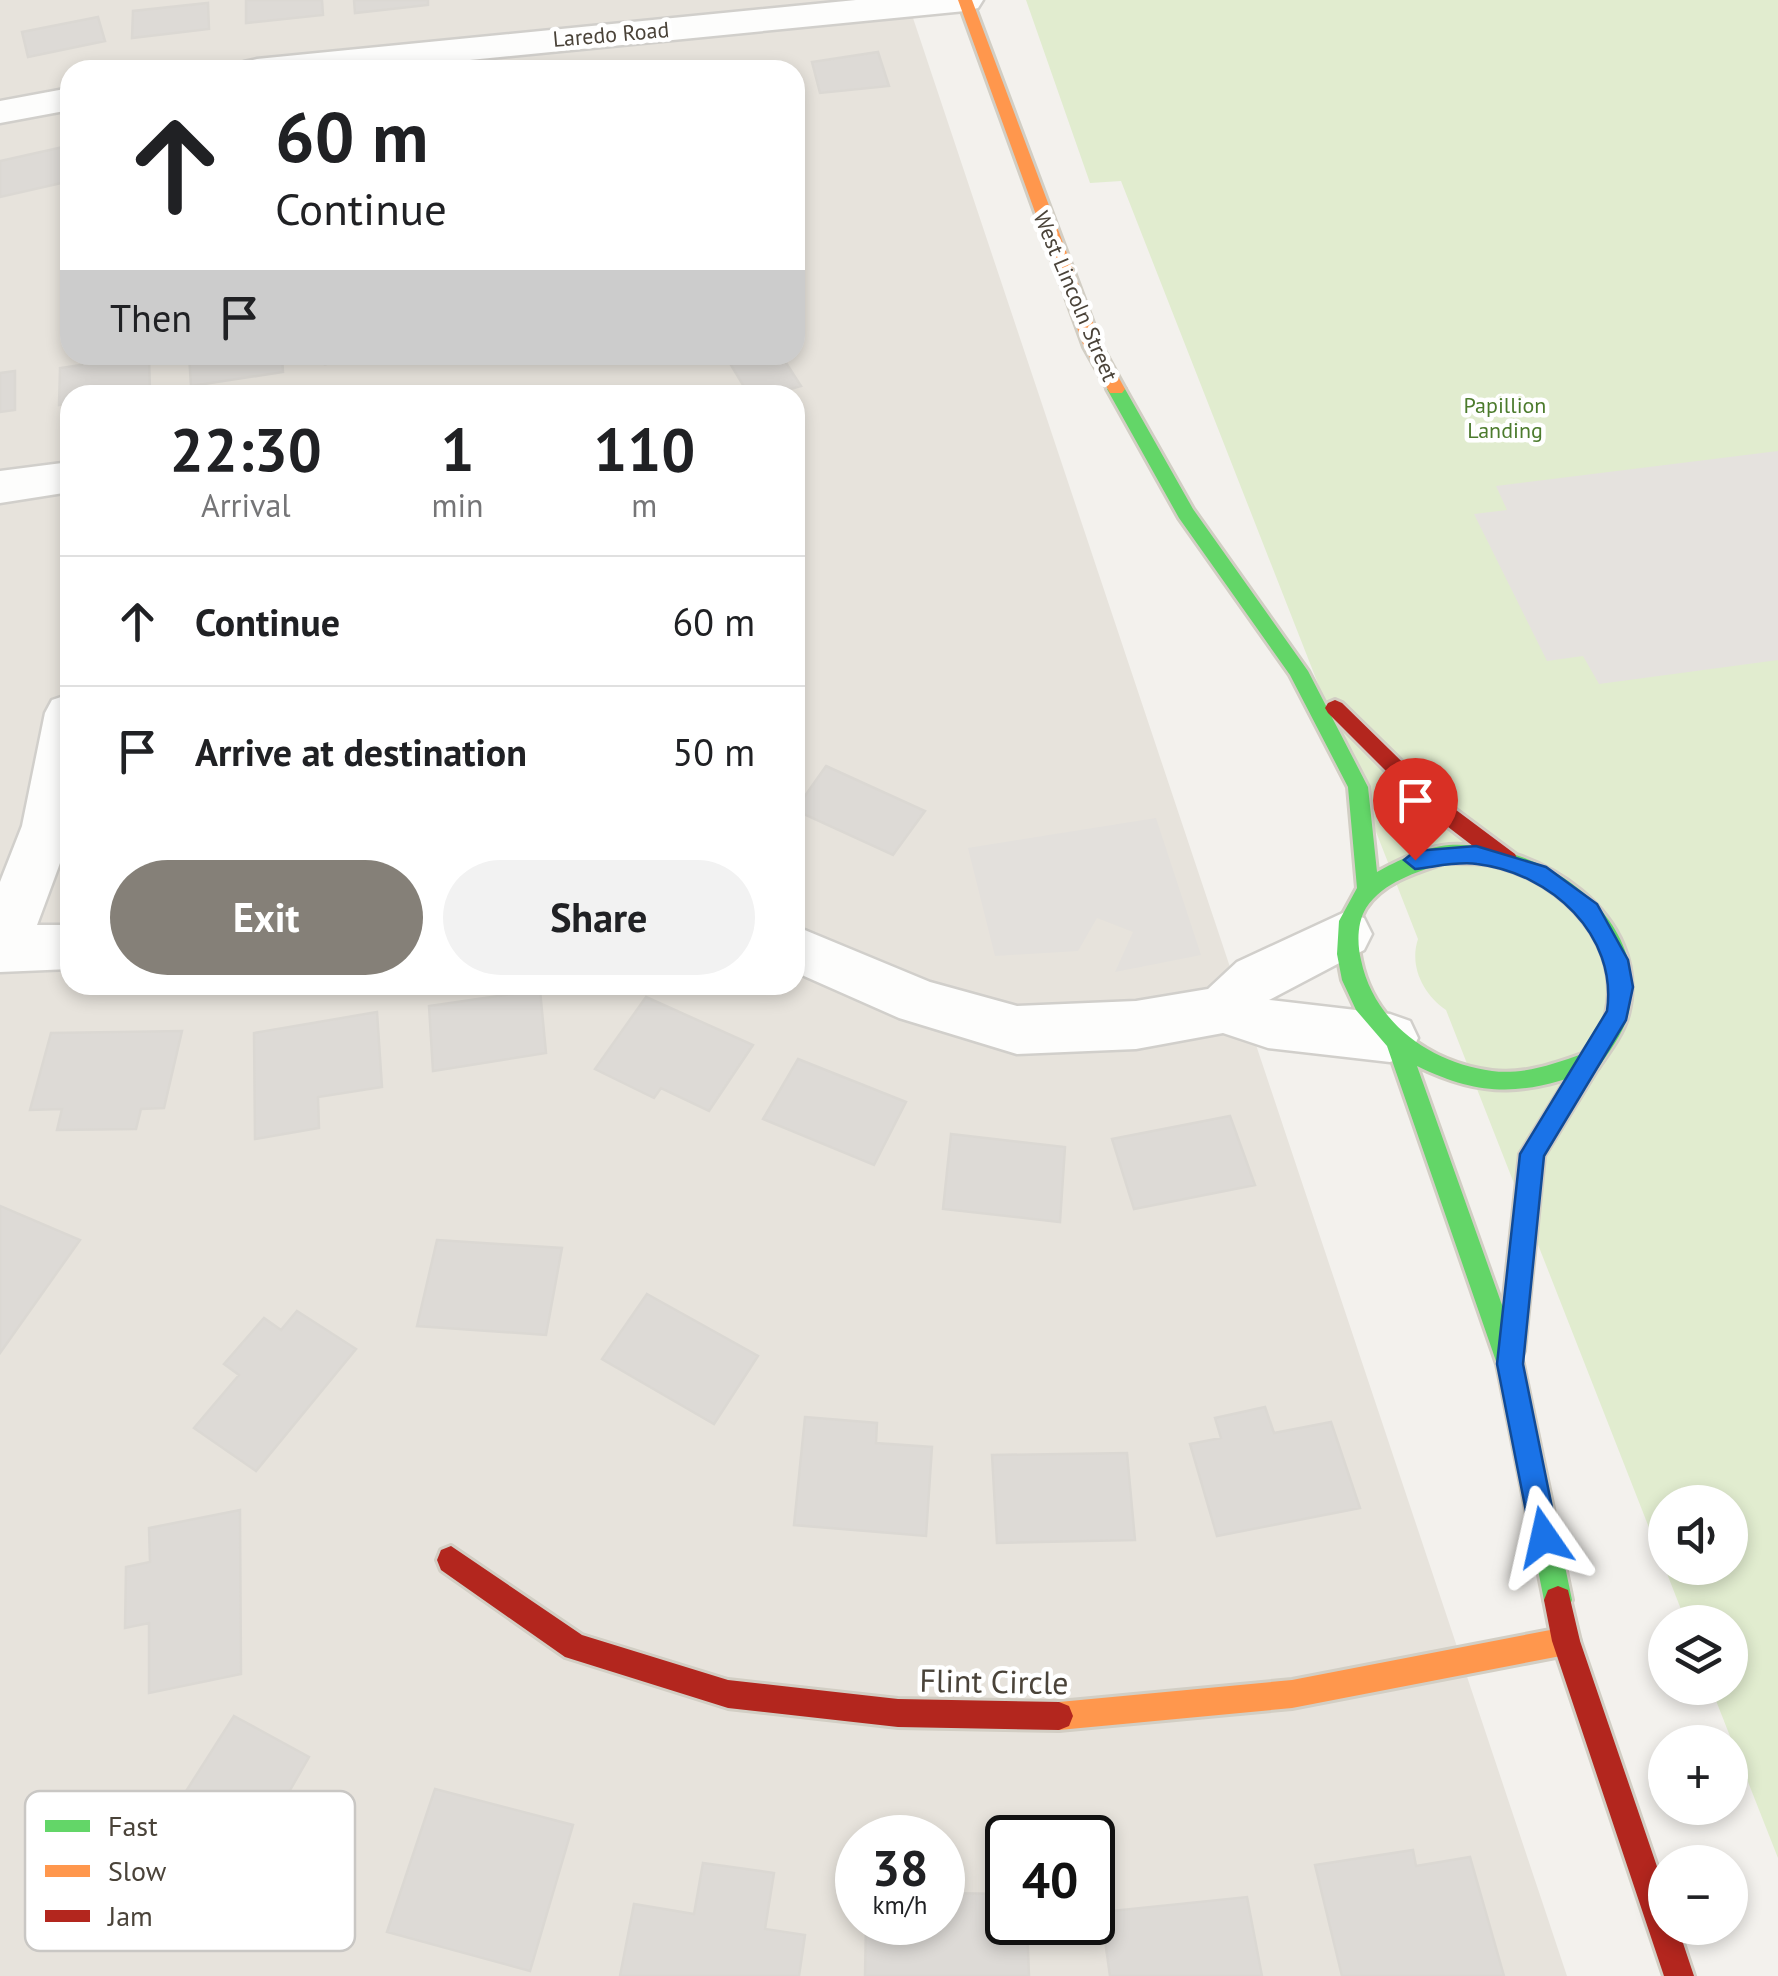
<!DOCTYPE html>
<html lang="en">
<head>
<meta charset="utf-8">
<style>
  :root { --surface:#fff; --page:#f2f2f2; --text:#202124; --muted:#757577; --line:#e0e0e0; --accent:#858078 }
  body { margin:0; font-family:"PT Sans",sans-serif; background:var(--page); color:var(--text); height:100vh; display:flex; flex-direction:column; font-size:38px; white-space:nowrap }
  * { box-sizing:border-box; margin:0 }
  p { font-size:32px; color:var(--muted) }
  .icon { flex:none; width:55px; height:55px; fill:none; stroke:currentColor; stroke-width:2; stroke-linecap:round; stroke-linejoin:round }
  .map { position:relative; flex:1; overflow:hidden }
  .side { position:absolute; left:60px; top:385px; width:745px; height:610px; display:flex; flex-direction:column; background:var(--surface); border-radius:30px; box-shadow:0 5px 15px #0003 }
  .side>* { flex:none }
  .guide { position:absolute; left:60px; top:60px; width:745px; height:305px; border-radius:30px; box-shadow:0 5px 15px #0003; background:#fff; color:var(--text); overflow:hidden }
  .controls { position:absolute; left:1648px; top:1485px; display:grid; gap:20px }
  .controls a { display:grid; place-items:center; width:100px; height:100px; border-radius:50%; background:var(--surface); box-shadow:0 5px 15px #0003; font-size:50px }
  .speed { position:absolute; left:835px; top:1815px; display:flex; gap:20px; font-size:50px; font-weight:700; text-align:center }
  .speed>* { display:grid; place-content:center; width:130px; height:130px; border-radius:50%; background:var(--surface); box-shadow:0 5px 15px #0003; line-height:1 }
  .speed small { font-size:25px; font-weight:400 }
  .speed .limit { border:5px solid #111; border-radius:15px; background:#fff; color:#111 }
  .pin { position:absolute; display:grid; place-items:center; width:85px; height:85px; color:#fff; margin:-102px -42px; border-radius:50% 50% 50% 0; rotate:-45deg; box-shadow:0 0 10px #0007 }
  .pin .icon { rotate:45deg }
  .me { position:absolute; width:110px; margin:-55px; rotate:349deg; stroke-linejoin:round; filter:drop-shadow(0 0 8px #0008) }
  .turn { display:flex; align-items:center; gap:35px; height:210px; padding:0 50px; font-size:45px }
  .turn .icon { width:130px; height:130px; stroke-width:2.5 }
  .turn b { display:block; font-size:70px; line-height:85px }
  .then { display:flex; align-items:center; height:95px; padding:0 50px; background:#0003; gap:20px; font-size:38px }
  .eta { display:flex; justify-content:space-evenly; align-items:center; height:170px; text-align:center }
  .eta b { font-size:60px; font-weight:700; line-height:70px }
  .action { display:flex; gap:20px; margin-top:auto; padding:20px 50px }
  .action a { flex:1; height:115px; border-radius:60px; background:var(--accent); color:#fff; font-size:40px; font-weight:700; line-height:115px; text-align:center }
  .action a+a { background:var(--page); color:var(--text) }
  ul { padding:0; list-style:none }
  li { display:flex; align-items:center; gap:30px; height:130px; padding:0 50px; border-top:2px solid var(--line) }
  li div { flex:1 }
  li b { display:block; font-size:38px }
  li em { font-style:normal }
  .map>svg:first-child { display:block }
  .residential { fill:#e7e3dc; fill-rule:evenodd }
  .industrial { fill:#e3e0dc }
  .green { fill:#e1eccf; fill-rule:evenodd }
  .parking { fill:#e5e2de }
  .building { fill:#dddad6; stroke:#dbd8d3; stroke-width:2.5 }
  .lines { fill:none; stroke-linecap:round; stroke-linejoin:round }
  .street-casing { stroke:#d1cfcb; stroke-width:5 }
  .fast-casing { stroke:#d2cec4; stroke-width:6 }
  .slow-casing { stroke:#d2cec4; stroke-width:6 }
  .jam-casing { stroke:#d2cec4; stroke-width:6 }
  .street { fill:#fdfdfc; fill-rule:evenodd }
  .fast { fill:#63d668; fill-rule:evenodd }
  .slow { fill:#ff974d; fill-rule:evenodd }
  .jam { fill:#b3261e; fill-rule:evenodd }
  .route { fill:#1a73e8; stroke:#114b97; stroke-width:2.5 }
  .labels { text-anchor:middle; stroke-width:9; stroke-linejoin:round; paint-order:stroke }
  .far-street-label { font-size:22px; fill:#4a4339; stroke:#fff }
  .far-park-label { font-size:22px; fill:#4c7b2d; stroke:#fff }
  .near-street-label { font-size:32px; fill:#4a4339; stroke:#fff }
  .key { fill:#fff; stroke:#c9c7c4; stroke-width:2.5 }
  .key-label { font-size:28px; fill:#4a4339 }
</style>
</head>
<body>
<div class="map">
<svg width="1778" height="1976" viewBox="0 0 1778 1976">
  <rect width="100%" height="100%" fill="#f3f1ed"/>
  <path class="residential" d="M 0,0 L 907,0 L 1567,1976 L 0,1976 ZM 70,70 L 795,70 L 795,355 L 70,355 ZM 70,395 L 795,395 L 795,985 L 70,985 ZM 858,1838 L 942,1838 L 942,1922 L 858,1922 ZM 1008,1838 L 1092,1838 L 1092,1922 L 1008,1922 Z"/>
  <path class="industrial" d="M 1156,818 L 1201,955 L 1115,972 L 1133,932 L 1097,918 L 1078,951 L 995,956 L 968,848 Z"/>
  <path class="green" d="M 1026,0 L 1778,0 L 1778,1858 L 1711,1688 L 1730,1688 L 1730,1622 L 1686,1622 L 1446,1010 C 1423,994 1409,966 1418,939 L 1121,181 L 1090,183 ZM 1665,1502 L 1730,1502 L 1730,1568 L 1665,1568 Z"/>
  <path class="parking" d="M 1778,451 L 1778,660 L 1599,684 L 1583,656 L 1547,661 L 1474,514 L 1507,510 L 1496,486 Z"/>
  <path class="building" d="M 246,0 L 322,0 L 323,15 L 246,23 Z
    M 354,0 L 428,0 L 428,5 L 355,13 Z
    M 208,3 L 209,29 L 132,38 L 133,11 Z
    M 98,17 L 105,41 L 28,57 L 22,32 Z
    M 878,52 L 889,86 L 820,93 L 812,62 Z
    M 63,147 L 70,181 L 0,197 L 0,161 Z
    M 149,355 L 150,391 L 70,395 L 70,403 L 59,405 L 60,368 Z
    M 189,355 L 282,355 L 283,372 L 191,386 Z
    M 324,355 L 389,355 L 325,364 Z
    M 725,355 L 781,355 L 801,386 L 770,395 L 749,395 Z
    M 15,371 L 15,410 L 0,412 L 0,373 Z
    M 826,766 L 925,811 L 893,855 L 795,810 Z
    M 540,990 L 546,1053 L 433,1071 L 429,1006 Z
    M 646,997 L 753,1045 L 709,1111 L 661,1088 L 654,1098 L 595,1069 Z
    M 377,1012 L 382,1087 L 318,1097 L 319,1128 L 255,1139 L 254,1033 Z
    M 182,1031 L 164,1108 L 141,1109 L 136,1129 L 57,1130 L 62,1109 L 30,1110 L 51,1033 Z
    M 798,1059 L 906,1102 L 874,1165 L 763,1119 Z
    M 1230,1116 L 1255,1185 L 1134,1209 L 1112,1139 Z
    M 951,1134 L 1065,1147 L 1060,1222 L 943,1209 Z
    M 0,1206 L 80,1240 L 0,1353 Z
    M 437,1240 L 562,1248 L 546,1335 L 417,1326 Z
    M 647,1294 L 758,1356 L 714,1424 L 602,1359 Z
    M 297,1311 L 356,1349 L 256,1471 L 194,1428 L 239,1375 L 224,1364 L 264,1318 L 281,1330 Z
    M 1265,1407 L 1274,1433 L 1331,1422 L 1360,1508 L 1217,1536 L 1190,1444 L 1221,1438 L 1215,1418 Z
    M 805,1417 L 877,1423 L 876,1443 L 932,1447 L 926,1536 L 794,1525 Z
    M 1127,1453 L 1135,1540 L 997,1543 L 992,1455 Z
    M 240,1510 L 241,1674 L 149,1693 L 149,1623 L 125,1628 L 126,1567 L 150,1562 L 149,1528 Z
    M 234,1716 L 309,1757 L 289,1792 L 344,1823 L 304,1894 L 246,1859 L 228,1888 L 153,1843 Z
    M 435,1789 L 573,1825 L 530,1971 L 387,1932 Z
    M 1413,1850 L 1416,1866 L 1470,1857 L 1504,1976 L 1342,1976 L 1315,1865 Z
    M 703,1863 L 774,1873 L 765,1929 L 805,1935 L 799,1976 L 620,1976 L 634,1904 L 694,1914 Z
    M 942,1893 L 1008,1894 L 1008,1922 L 1027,1922 L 1029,1976 L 865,1976 L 866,1922 L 942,1922 Z
    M 1247,1897 L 1262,1976 L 1110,1976 L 1101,1912 Z"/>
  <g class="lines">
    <g class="street-casing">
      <path id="street" d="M 856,0 L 983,0 L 978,8 L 965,11 L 369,70 L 238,70 L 244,62 L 257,59 Z
        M 70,88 L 70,110 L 0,123 L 0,101 Z
        M 70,462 L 70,492 L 0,503 L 0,471 Z
        M 70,694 L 70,836 L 37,925 L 70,925 L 70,969 L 0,972 L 0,882 L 22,826 L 45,713 L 52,700 Z
        M 1345,912 L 1364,918 L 1372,934 L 1364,950 L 1269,1000 L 1390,1014 L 1410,1021 L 1418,1038 L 1410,1055 L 1390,1062 L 1268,1048 L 1223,1033 L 1136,1049 L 1017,1054 L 899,1018 L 795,972 L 795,926 L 930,982 L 1017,1006 L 1136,1001 L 1208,989 L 1237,962 Z"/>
    </g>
    <g class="fast-casing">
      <path id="fast" d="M 1116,383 L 1125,389 L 1193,509 L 1308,671 L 1368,787 L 1377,872 C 1397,861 1425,847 1449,845 C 1536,840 1654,915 1628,1015 C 1623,1034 1609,1052 1598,1068 C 1529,1094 1486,1100 1417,1066 L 1523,1364 L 1572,1600 L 1568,1610 L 1558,1614 L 1548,1610 L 1544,1600 L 1497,1364 L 1387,1046 L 1356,1010 L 1342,980 L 1337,954 L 1339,921 L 1357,888 L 1348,787 L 1290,675 L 1179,518 L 1107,389 ZM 1444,863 C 1462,863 1481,862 1499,867 C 1562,883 1623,945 1606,1014 C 1602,1029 1590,1042 1582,1054 C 1554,1064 1523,1075 1492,1071 C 1431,1063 1374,1023 1361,960 C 1357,944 1357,923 1366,908 C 1383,882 1417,872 1444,863 Z"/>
    </g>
    <g class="slow-casing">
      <path id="slow" d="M 958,0 L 972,0 L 1102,347 L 1125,389 L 1122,393 L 1110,393 L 1084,347 Z
        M 1566,1627 L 1576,1631 L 1580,1641 L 1576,1651 L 1566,1655 L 1292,1708 L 1059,1730 L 1049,1726 L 1045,1716 L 1049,1706 L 1059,1702 L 1292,1680 Z"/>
    </g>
    <g class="jam-casing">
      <path id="jam" d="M 1335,700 L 1342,703 L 1436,795 L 1515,854 L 1518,860 L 1515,866 L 1499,866 L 1422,807 L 1328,713 L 1325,708 L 1328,703 Z
        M 1590,1051 L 1598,1054 L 1602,1061 L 1544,1156 L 1524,1351 L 1520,1359 L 1511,1363 L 1502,1359 L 1498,1351 L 1520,1154 L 1582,1054 Z
        M 451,1546 L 582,1635 L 728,1680 L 898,1699 L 1059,1702 L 1069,1706 L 1073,1716 L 1069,1726 L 1059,1730 L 898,1727 L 728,1708 L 565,1657 L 441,1570 L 437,1560 L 441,1550 Z
        M 1558,1586 L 1568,1590 L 1580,1641 L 1665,1890 L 1665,1928 L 1678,1928 L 1694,1976 L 1664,1976 L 1552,1641 L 1544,1600 L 1548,1590 Z"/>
    </g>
    <use href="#street" class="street"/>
    <use href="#fast" class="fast"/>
    <use href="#slow" class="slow"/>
    <use href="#jam" class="jam"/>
  </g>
  <path class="route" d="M 1476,846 L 1546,867 L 1597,904 L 1628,960 L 1633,987 L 1626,1020 L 1544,1156 L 1523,1364 L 1558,1537 L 1554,1547 L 1544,1551 L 1535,1547 L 1531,1537 L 1497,1364 L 1520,1154 L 1607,1011 C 1618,935 1551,873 1477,864 C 1458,861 1434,867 1415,869 L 1404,860 L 1415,851 Z"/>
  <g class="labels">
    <g class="far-street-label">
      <text transform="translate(611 34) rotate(-5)" y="8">Laredo Road</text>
      <text transform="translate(1076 296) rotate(67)" y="8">West Lincoln Street</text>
    </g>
    <g class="far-park-label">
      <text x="1505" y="413">Papillion<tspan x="1505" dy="25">Landing</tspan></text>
    </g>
    <g class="near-street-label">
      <text transform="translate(994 1682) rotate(1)" y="11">Flint Circle</text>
    </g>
  </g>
  <rect x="25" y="1791" width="330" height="160" rx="15" class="key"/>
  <rect x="45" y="1820" width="45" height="12" fill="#63d668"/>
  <rect x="45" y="1865" width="45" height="12" fill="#ff974d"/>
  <rect x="45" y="1910" width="45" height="12" fill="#b3261e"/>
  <g class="key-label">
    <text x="108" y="1836">Fast</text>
    <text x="108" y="1881">Slow</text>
    <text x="108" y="1926">Jam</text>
  </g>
</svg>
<div class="controls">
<a><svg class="icon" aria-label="sound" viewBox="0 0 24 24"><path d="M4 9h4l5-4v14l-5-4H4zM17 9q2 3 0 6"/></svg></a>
<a><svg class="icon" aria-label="layers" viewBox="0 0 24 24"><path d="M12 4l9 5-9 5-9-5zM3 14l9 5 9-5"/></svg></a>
<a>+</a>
<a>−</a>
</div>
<div class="speed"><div>38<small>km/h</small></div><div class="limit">40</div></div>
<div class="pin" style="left:1415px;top:860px;background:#d93025"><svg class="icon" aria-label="arrive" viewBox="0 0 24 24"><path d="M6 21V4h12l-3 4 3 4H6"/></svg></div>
<svg class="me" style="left:1544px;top:1537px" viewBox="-20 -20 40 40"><path d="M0-17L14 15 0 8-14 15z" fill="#1a73e8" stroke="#fff" stroke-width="4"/></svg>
<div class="guide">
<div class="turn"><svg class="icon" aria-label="ahead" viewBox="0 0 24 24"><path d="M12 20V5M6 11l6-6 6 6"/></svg><div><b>60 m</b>Continue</div></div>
<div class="then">Then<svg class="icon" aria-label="arrive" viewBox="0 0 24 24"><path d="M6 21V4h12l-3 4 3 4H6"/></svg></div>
</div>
<section class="side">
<div class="eta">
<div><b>22:30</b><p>Arrival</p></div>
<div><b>1</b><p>min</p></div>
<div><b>110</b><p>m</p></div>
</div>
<ul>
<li><svg class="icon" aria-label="ahead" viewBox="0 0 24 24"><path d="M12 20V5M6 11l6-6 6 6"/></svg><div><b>Continue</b></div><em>60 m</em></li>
<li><svg class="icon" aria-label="arrive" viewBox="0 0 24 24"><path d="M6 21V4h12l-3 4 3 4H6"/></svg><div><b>Arrive at destination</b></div><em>50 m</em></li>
</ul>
<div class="action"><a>Exit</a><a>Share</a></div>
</section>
</div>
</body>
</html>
